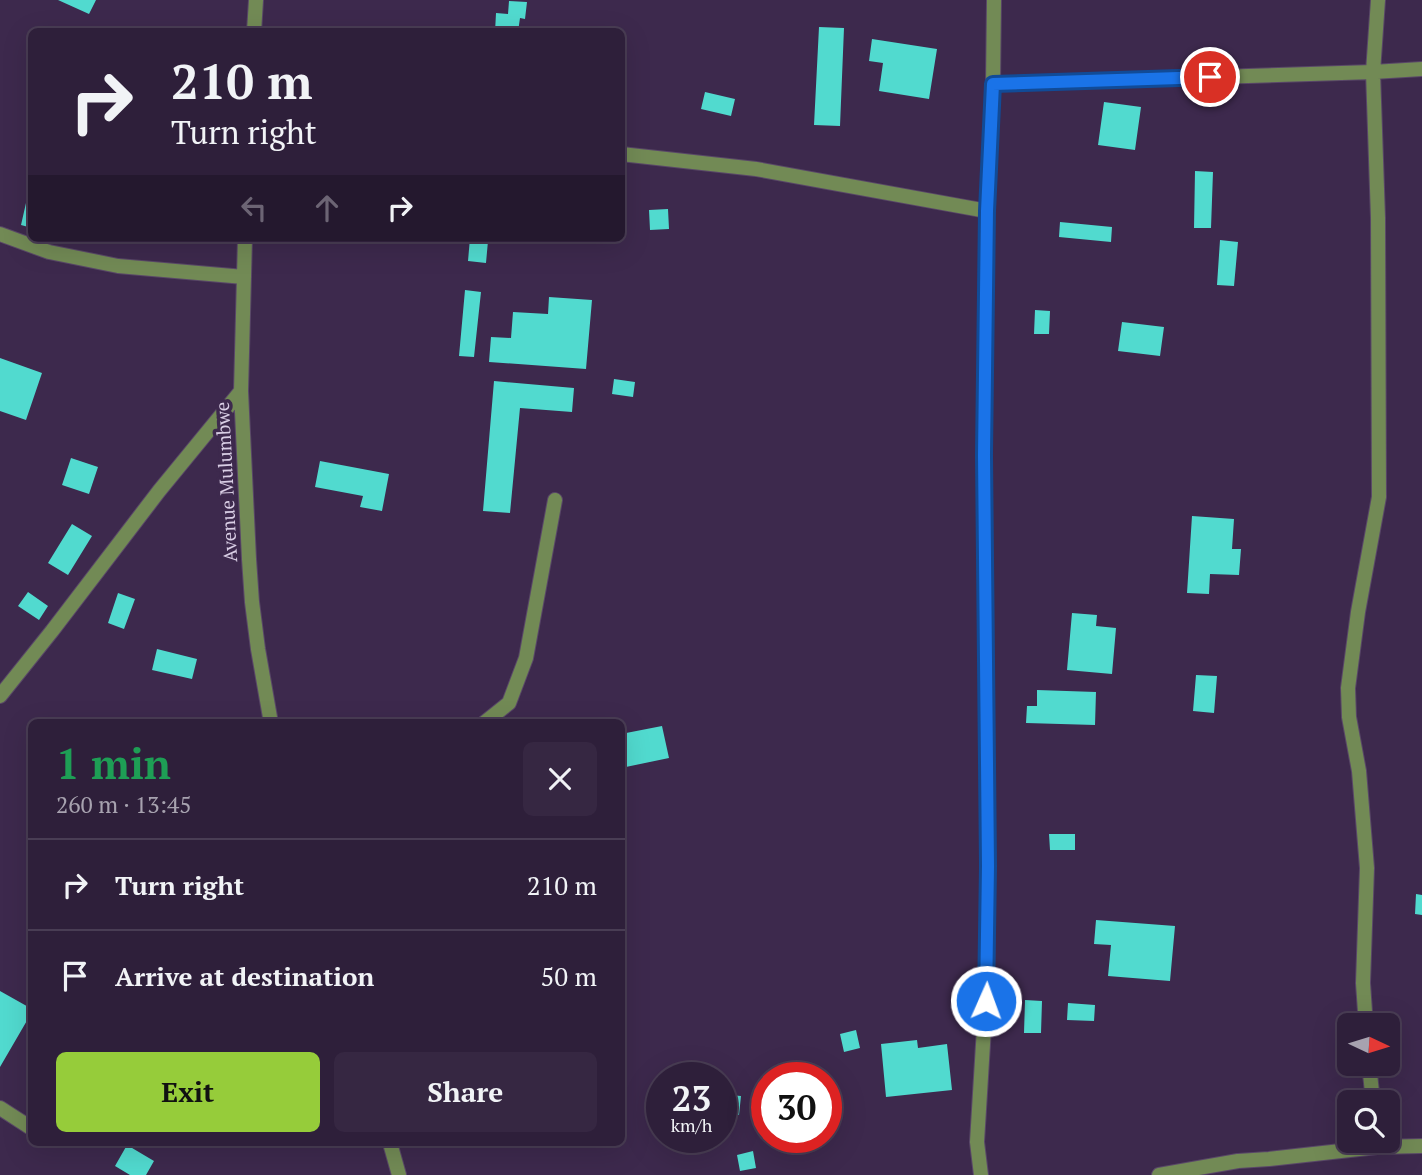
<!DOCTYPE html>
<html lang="en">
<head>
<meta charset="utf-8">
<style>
  :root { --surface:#2e1f3a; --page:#362742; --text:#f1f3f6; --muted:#a7a2af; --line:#493d54; --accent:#96cc3a }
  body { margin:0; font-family:"PT Serif",serif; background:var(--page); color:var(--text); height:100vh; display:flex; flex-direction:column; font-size:26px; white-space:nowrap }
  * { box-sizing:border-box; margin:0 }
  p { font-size:23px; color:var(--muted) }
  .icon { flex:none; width:38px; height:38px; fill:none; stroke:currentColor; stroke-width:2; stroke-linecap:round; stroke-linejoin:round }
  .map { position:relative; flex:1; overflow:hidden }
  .side { position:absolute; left:28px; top:719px; width:597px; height:427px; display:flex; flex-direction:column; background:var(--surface); border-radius:10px; box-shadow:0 7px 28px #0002,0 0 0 2px var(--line) }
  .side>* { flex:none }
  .banner { position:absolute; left:28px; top:28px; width:597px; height:214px; border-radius:10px; box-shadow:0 7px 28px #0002,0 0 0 2px var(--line); background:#2e1f3a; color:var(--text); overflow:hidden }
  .needle { width:46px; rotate:94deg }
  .fabs { position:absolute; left:1337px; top:1013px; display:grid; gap:14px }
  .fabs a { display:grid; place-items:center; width:63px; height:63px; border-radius:10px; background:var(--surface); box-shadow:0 7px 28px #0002,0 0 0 2px var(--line); font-size:35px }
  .speed { position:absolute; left:646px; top:1062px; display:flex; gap:14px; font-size:35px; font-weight:700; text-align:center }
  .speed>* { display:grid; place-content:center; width:91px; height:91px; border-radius:50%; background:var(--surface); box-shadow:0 7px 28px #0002,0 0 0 2px var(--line); line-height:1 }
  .speed small { font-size:18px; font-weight:400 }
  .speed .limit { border:10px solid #d22; background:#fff; color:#111 }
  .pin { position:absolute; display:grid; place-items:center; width:60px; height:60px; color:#fff; margin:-30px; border:4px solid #fff; border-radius:50%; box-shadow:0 2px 7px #0007 }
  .me { position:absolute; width:77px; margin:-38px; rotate:2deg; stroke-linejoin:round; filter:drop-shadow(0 0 5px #0008) }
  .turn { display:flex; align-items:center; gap:24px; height:147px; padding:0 28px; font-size:32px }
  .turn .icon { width:91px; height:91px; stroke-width:2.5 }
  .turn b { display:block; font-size:49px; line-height:60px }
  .lanes { display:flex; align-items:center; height:66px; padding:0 28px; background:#0003; justify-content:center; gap:35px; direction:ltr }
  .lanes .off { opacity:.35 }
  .round { display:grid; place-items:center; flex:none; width:74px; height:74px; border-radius:10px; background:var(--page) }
  .head { display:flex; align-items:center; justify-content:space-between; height:119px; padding:0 28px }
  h1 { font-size:42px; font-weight:700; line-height:52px; color:#1e9e55 }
  .button { display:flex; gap:14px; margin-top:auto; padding:14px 28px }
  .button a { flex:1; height:80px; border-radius:10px; background:var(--accent); color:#111; font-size:28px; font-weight:700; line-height:80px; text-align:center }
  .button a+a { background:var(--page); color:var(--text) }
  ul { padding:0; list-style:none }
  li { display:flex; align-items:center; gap:21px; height:91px; padding:0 28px; border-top:2px solid var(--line) }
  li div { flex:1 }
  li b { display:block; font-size:26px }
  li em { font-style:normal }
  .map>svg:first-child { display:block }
  .building { fill:#51dacf }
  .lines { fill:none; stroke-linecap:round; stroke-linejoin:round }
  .street-casing { stroke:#594768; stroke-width:16 }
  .street { stroke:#728a55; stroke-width:14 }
  .route-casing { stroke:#114b97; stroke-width:18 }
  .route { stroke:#1a73e8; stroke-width:12 }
  .labels { text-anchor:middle; stroke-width:7; stroke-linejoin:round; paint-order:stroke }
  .street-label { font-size:19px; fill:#d9cee5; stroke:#3d294d }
</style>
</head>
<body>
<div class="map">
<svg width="1422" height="1175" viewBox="0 0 1422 1175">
  <rect width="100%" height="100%" fill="#3d294d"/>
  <path class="building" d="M 58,0 L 96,0 L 89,14 Z
    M 509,1 L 527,2 L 525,19 L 520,18 L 518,32 L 495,32 L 496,13 L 508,14 Z
    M 819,27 L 844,28 L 840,126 L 814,125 Z
    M 872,39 L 937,49 L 929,99 L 879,91 L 883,63 L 869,61 Z
    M 705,92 L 735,99 L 731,116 L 701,109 Z
    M 1104,102 L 1141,107 L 1135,150 L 1098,145 Z
    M 1195,171 L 1213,172 L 1211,228 L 1194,228 Z
    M 26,203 L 32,204 L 32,228 L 21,225 Z
    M 668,209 L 669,229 L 650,230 L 649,210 Z
    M 1060,222 L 1112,227 L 1111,242 L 1059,237 Z
    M 470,238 L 506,238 L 506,242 L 488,241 L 486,263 L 468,261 Z
    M 1220,240 L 1238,242 L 1234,286 L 1217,285 Z
    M 465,290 L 481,292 L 474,357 L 459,356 Z
    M 549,297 L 592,300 L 586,369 L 489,362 L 491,337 L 511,338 L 513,312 L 548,314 Z
    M 1035,310 L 1050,311 L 1049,334 L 1034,334 Z
    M 1122,322 L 1164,327 L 1160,356 L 1118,351 Z
    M 0,358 L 42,373 L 26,420 L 0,411 Z
    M 614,379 L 635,382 L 633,397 L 612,394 Z
    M 494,381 L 574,388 L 572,412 L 520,408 L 510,513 L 483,511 Z
    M 71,458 L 98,467 L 89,494 L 62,485 Z
    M 320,461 L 389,474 L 382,511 L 360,507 L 363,496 L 315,487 Z
    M 1192,516 L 1234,519 L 1232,549 L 1241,549 L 1239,575 L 1210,574 L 1209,594 L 1187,593 Z
    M 72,524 L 92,536 L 68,575 L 48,563 Z
    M 28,592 L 48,606 L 39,620 L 18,606 Z
    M 118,593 L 135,599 L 124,629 L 108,623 Z
    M 1072,613 L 1097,615 L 1096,626 L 1116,628 L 1112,674 L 1067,670 Z
    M 157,649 L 197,659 L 192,679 L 152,670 Z
    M 1196,675 L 1217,676 L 1214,713 L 1193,711 Z
    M 1037,690 L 1096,692 L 1095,725 L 1026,723 L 1027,706 L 1037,706 Z
    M 662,726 L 669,758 L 621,768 L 621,734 Z
    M 1049,834 L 1075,834 L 1075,850 L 1050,850 Z
    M 1416,894 L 1422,895 L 1422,915 L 1415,914 Z
    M 1096,920 L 1175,926 L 1170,981 L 1108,976 L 1111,945 L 1094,944 Z
    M 0,991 L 32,1009 L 32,1012 L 0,1067 Z
    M 1025,1000 L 1042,1001 L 1041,1033 L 1024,1033 Z
    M 1068,1003 L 1095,1005 L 1094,1021 L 1067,1020 Z
    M 856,1030 L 860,1048 L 844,1052 L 840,1034 Z
    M 917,1040 L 918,1048 L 947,1044 L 952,1090 L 886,1097 L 881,1044 Z
    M 730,1095 L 741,1096 L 739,1115 L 728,1114 Z
    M 127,1145 L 154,1161 L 146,1175 L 130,1175 L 115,1166 Z
    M 753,1151 L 756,1168 L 740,1171 L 737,1155 Z"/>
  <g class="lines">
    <g class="street-casing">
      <path id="street" d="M 254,32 L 256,0
        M 993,84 L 1373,72 L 1422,69
        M 621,154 L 756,169 L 987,211
        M 0,234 L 49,252 L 118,266 L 244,277
        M 245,238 L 241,391 L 249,559 L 252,602 L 258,649 L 271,723
        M 0,696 L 52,631 L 159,491 L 241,391
        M 484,723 L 509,703 L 526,658 L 555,500
        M 1366,1026 L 1363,983 L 1367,868 L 1359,771 L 1349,717 L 1348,688 L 1358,612 L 1379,497 L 1378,218 L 1373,72 L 1378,0
        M 1369,1064 L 1373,1102
        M 0,1108 L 31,1128
        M 390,1143 L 399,1175
        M 981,1175 L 977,1142 L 987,979 L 988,866 L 984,455 L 987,211 L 993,84 L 994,0
        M 1159,1175 L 1238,1161 L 1269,1159 L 1377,1147 L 1422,1146"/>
    </g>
    <use href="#street" class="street"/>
  </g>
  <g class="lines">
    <g class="route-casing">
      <path id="route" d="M 986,1001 L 988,866 L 984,455 L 987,211 L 993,84 L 1210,77"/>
    </g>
    <use href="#route" class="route"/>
  </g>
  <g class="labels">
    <g class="street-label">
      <text transform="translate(226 482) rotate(-93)" y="7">Avenue Mulumbwe</text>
    </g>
  </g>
</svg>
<div class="fabs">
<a><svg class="needle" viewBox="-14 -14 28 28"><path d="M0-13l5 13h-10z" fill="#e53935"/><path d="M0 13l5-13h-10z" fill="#a7a2af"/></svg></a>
<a><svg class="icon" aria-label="search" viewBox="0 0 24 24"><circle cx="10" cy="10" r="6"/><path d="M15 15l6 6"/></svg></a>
</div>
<div class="speed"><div>23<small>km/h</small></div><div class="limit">30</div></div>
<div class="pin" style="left:1210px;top:77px;background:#d93025"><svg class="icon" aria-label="arrive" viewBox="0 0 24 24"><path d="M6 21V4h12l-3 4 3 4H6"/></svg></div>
<svg class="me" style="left:986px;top:1001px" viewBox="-20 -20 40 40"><circle r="17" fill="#1a73e8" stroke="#fff" stroke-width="3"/><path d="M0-11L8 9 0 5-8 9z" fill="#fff"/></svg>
<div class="banner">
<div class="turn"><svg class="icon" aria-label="right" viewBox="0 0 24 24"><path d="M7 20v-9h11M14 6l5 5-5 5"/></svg><div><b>210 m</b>Turn right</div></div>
<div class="lanes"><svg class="icon off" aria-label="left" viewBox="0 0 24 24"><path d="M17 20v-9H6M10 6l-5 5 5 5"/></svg><svg class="icon off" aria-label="ahead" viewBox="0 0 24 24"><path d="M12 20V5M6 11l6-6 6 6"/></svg><svg class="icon" aria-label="right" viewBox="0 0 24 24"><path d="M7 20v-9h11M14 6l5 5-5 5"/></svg></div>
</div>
<section class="side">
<div class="head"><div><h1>1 min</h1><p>260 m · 13:45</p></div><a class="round"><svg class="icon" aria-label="close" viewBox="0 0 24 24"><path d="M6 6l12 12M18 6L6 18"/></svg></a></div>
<ul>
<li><svg class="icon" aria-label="right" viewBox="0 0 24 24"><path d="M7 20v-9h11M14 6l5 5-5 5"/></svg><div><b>Turn right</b></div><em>210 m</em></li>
<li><svg class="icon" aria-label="arrive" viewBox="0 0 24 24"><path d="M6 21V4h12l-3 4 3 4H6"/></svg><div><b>Arrive at destination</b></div><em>50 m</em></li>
</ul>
<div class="button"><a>Exit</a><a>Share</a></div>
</section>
</div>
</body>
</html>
